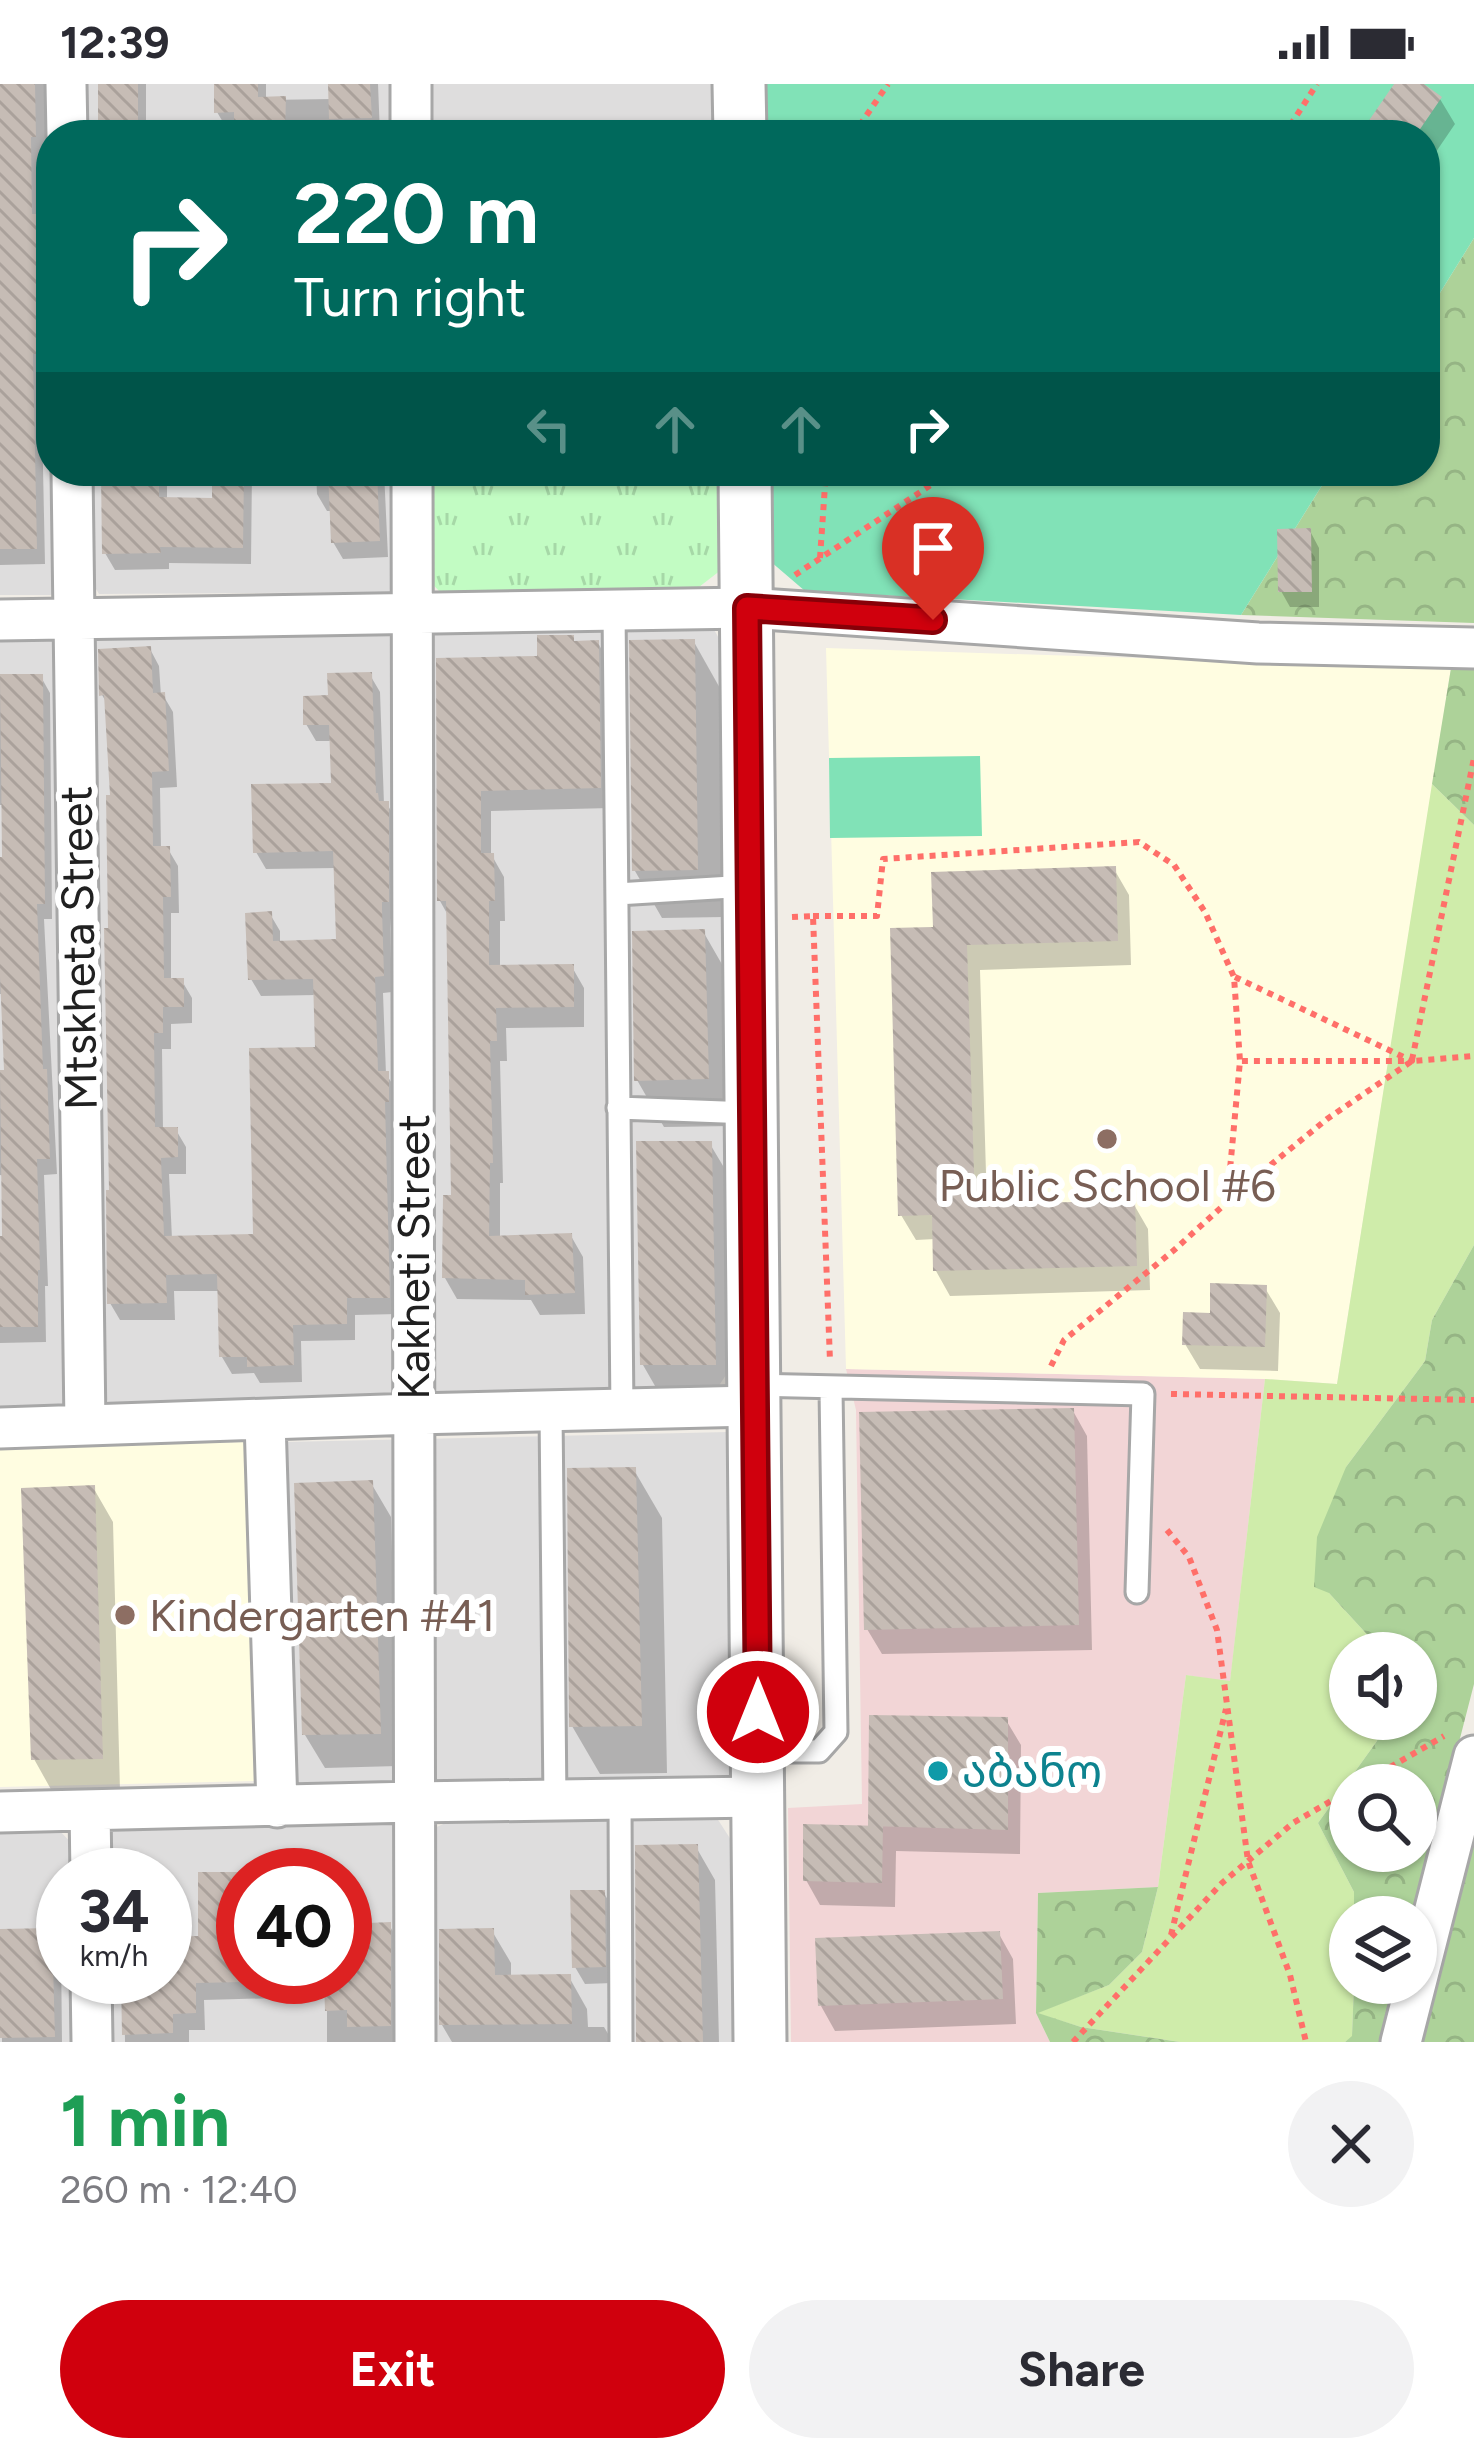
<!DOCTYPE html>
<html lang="en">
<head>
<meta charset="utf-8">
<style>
  :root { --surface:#fff; --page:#f2f2f3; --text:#2b2b33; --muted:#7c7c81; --accent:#d0000d }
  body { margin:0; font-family:Figtree,"Noto Sans Georgian",sans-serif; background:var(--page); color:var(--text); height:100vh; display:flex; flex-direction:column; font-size:45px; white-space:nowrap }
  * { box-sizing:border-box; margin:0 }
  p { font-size:39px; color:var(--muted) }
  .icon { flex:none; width:66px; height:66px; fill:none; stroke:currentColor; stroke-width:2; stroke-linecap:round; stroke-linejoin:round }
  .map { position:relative; height:1958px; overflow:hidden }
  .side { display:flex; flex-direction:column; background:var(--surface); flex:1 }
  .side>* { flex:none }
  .banner { position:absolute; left:36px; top:36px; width:1404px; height:366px; border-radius:48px; box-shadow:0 3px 9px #0004; background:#00695c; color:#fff; overflow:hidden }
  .fabs { position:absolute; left:1329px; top:1548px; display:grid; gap:24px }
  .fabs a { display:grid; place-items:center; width:108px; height:108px; border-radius:50%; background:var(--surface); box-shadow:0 3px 9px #0004; font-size:60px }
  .speed { position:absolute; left:36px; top:1764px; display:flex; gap:24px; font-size:60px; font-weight:700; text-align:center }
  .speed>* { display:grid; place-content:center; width:156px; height:156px; border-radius:50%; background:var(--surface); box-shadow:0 3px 9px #0004; line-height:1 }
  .speed small { font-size:30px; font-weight:400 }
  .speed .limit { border:18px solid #d22; background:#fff; color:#111 }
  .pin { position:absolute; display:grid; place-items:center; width:102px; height:102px; color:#fff; margin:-123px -51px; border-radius:50% 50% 50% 0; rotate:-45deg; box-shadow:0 0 12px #0007 }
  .pin .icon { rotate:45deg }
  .me { position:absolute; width:132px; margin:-66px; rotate:0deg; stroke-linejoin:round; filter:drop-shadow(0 0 9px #0008) }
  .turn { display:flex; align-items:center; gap:42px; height:252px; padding:0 60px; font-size:54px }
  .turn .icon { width:156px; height:156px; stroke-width:2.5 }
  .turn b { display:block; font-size:84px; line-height:102px }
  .lanes { display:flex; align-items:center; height:114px; padding:0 60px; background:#0003; justify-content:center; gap:60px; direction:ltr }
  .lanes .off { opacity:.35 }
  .round { display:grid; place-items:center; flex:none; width:126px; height:126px; border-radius:63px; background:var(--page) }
  .summary { display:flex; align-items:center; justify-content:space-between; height:204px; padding:0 60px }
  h1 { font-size:72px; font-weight:700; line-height:90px; color:#1e9e55 }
  .primary-button { display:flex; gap:24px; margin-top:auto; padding:24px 60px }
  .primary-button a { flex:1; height:138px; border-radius:72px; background:var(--accent); color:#fff; font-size:48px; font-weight:700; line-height:138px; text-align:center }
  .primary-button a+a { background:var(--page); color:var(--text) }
  .status { display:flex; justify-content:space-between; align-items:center; height:84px; padding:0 60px; background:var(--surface); direction:ltr }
  .status svg { height:33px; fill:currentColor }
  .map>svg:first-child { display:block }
  .residential { fill:#dedddd; fill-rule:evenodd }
  .commercial { fill:#f2d5d6 }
  .education { fill:#fffde1 }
  .grass { fill:#cfecaa }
  .forest { fill:url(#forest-crowns); fill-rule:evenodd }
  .park { fill:url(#park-tufts) }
  .pitch { fill:#81e2b7 }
  .shadow { fill:#0003 }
  .building { fill:url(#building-back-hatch) }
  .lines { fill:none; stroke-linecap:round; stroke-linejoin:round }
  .service-casing { stroke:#a7a7a7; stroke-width:27 }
  .minor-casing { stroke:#a7a7a7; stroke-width:45 }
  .tertiary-casing { stroke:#a7a7a7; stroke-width:57 }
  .path { stroke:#ff6f69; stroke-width:6; stroke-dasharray:6 6; stroke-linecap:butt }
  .service { stroke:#fff; stroke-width:21 }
  .minor { stroke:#fff; stroke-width:39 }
  .tertiary { stroke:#fff; stroke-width:51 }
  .route-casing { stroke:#870008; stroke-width:30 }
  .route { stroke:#d0000d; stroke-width:21 }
  .education-dot { fill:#8d6e63; stroke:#fff; stroke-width:4.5 }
  .culture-dot { fill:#0f9aa8; stroke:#fff; stroke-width:4.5 }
  .labels { text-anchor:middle; stroke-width:12; stroke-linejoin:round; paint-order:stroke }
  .street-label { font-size:45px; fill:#202020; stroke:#fff }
  .education-label { font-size:45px; fill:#785e54; stroke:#fff }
  .culture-label { font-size:45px; fill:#0d838f; stroke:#fff; text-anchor:start }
</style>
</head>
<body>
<div class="status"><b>12:39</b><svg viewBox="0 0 49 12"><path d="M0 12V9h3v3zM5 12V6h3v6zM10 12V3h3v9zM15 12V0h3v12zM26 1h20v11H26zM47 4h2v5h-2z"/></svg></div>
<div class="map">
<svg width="1474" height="1958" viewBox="0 0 1474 1958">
  <defs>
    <pattern id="forest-crowns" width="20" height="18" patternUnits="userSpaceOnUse" patternTransform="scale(3)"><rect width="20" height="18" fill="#add299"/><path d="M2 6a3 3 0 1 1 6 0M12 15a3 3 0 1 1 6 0" fill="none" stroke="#95b484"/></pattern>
    <pattern id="park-tufts" width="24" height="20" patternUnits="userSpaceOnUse" patternTransform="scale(3)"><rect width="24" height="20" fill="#c2fcc3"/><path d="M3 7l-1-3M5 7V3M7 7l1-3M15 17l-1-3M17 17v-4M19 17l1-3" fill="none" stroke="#a6d8a7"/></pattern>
    <pattern id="building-back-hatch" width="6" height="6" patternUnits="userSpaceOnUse" patternTransform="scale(3)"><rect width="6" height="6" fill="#c6bcb5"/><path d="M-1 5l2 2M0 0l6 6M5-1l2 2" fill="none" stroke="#aaa19b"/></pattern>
  </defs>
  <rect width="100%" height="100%" fill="#f1ede6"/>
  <path class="residential" d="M 0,0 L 56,0 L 51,51 L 51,387 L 61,387 L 62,497 L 51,511 L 0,511 Z
    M 79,0 L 402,0 L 402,51 L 80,51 Z
    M 422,0 L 724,0 L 723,51 L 423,48 Z
    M 84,387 L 404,387 L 404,492 L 389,508 L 99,510 L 85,486 Z
    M 708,535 L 721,558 L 740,1270 L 714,1309 L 443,1320 L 429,1299 L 420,546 Z
    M 386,539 L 403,553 L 404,1322 L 115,1325 L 94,1302 L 92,543 Z
    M 48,541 L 63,565 L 71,1312 L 65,1321 L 0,1322 L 0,543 Z
    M 728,1348 L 737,1693 L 293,1703 L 285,1358 Z
    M 713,1728 L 742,1773 L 744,1958 L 431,1958 L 430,1746 L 450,1737 Z
    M 399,1729 L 415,1958 L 100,1958 L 99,1893 L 165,1893 L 165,1791 L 98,1791 L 108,1739 ZM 243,1791 L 345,1791 L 345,1893 L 243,1893 Z
    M 0,1745 L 59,1746 L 74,1762 L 74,1791 L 63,1791 L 63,1893 L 76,1893 L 77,1958 L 0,1958 Z"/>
  <path class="commercial" d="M 846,1285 L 1265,1295 L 1230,1598 L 1186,1591 L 1158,1803 L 1038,1809 L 1036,1929 L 1050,1958 L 791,1958 L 788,1724 L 862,1720 L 856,1326 Z"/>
  <path class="education" d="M 826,564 L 1451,584 L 1337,1300 L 1265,1295 L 846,1285 Z
    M 245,1358 L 254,1697 L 0,1703 L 0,1365 Z"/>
  <path class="grass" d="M 1432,700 L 1474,741 L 1474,1161 L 1432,1236 L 1425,1277 L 1346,1383 L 1329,1509 L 1384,1569 L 1350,1569 L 1350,1635 L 1382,1635 L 1377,1657 L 1318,1739 L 1354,1808 L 1354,1833 L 1350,1833 L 1350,1899 L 1354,1899 L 1352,1953 L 1345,1958 L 1180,1958 L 1081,1943 L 1036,1929 L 1109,1901 L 1142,1868 L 1158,1803 L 1186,1591 L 1230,1597 L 1265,1295 L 1337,1300 Z"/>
  <path class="forest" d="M 1474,154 L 1474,539 L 1241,531 L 1331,387 L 1425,387 L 1425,233 Z
    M 1451,584 L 1474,585 L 1474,741 L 1432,700 Z
    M 1474,1161 L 1474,1600 L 1414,1833 L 1354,1833 L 1354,1808 L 1318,1739 L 1377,1657 L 1382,1635 L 1416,1635 L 1416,1569 L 1384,1569 L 1329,1509 L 1314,1503 L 1317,1453 L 1346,1383 L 1425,1277 L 1432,1236 ZM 1350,1701 L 1416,1701 L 1416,1767 L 1350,1767 Z
    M 1474,1750 L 1474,1958 L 1420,1958 Z
    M 1158,1803 L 1142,1868 L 1109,1901 L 1038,1929 L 1081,1943 L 1180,1958 L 1050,1958 L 1036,1929 L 1038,1809 Z
    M 1354,1899 L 1397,1899 L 1381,1958 L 1345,1958 L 1352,1952 Z"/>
  <path class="park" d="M 423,387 L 721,387 L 721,486 L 699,503 L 440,508 L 423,490 Z"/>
  <path class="pitch" d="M 757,0 L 1474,0 L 1474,154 L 1425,233 L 1425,51 L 764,51 Z
    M 763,387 L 1331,387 L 1241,531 L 805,507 L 763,471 Z
    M 980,672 L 982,752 L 830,754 L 829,674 Z"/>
  <path class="shadow" d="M 0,0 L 52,0 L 50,19 L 51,69 L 39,69 L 40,132 L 50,149 L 50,205 L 46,205 L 48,286 L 41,286 L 45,480 L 0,481 Z
    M 101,0 L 146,0 L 146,51 L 101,51 Z
    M 217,0 L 266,0 L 266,16 L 331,15 L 331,0 L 378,0 L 380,51 L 235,51 L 235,45 L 227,45 L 217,28 Z
    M 1397,0 L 1418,0 L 1440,15 L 1455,40 L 1425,84 L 1425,51 L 1363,51 Z
    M 103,387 L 167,387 L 167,416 L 215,417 L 215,387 L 252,387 L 251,480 L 169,479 L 169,485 L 115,486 L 105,469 Z
    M 316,387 L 384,387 L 388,473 L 343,475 L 333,458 L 332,427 L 327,427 L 317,410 Z
    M 1310,447 L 1319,464 L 1319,523 L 1290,523 L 1281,507 Z
    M 694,558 L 721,606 L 724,833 L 662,834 L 635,787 Z
    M 598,559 L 610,580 L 611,724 L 491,727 L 491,770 L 504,793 L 505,837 L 500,837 L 500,884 L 572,883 L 584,904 L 584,943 L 506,944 L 507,977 L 500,977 L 503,1099 L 500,1099 L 500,1155 L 571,1152 L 583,1173 L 585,1230 L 540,1231 L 531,1216 L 457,1215 L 445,1194 L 454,1114 L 449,833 L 440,817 L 439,577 L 540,575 L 575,560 Z
    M 150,565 L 159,582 L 161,612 L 163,611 L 173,628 L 177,703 L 160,704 L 161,765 L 168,765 L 178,782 L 179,829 L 171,829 L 171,897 L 182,897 L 192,914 L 192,939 L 171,940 L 171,965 L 162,965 L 163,1046 L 176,1046 L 186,1063 L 186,1090 L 169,1090 L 172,1155 L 256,1153 L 318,966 L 316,911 L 261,912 L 251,895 L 270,830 L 280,847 L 280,859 L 339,858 L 336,784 L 266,785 L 256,768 L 334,702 L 333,657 L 316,657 L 306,640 L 331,614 L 370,591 L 380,608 L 384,720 L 387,720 L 397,737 L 397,834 L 391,834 L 390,844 L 392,908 L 383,909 L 386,990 L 397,1007 L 397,1034 L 393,1034 L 398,1230 L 355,1231 L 355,1256 L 301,1257 L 302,1298 L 260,1299 L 254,1289 L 232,1290 L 222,1273 L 220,1207 L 174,1207 L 175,1236 L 120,1236 L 110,1219 L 113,714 L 108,621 L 102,611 Z
    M 0,593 L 41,593 L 50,609 L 52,835 L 44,835 L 57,1090 L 44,1091 L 48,1202 L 45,1202 L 46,1258 L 0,1259 L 0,1155 L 5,1155 L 5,1092 L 0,1091 L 0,989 L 7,989 L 4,910 L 0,910 L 0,776 L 6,776 L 4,721 L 0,721 Z
    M 1114,785 L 1129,811 L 1131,881 L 980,886 L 987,1123 L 1133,1119 L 1148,1145 L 1150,1206 L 950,1212 L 936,1187 L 935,1155 L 916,1156 L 901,1131 L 936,846 Z
    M 704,849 L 731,896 L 735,1042 L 664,1043 L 637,996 Z
    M 710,1060 L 738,1107 L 741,1328 L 670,1328 L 643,1281 Z
    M 1265,1204 L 1280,1229 L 1278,1287 L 1200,1285 L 1185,1260 L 1213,1233 Z
    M 1073,1327 L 1087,1352 L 1092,1566 L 882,1570 L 867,1545 Z
    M 634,1386 L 662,1434 L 667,1689 L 600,1690 L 572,1642 Z
    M 371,1399 L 391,1433 L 398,1682 L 325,1684 L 305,1651 Z
    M 94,1405 L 113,1438 L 120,1707 L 53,1709 L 34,1675 Z
    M 1006,1636 L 1021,1661 L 1020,1770 L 896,1767 L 895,1823 L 820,1821 L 806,1796 L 873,1745 Z
    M 696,1763 L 715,1796 L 719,1958 L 639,1958 Z
    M 286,1774 L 327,1774 L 337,1791 L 286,1791 Z
    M 201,1791 L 276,1791 L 243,1791 L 243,1893 L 277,1893 L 278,1914 L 204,1916 L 205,1946 L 189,1946 L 189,1958 L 125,1958 L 124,1893 L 165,1893 L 165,1856 L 201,1855 Z
    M 604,1809 L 613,1825 L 613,1899 L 585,1900 L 575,1883 Z
    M 389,1841 L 399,1857 L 399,1958 L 327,1958 L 327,1900 L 348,1900 Z
    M 51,1847 L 61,1864 L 62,1958 L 2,1958 L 0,1848 Z
    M 442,1847 L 492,1847 L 511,1879 L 511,1894 L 569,1893 L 587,1925 L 588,1943 L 604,1943 L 613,1958 L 452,1958 L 442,1941 Z
    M 999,1850 L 1013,1875 L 1016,1940 L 835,1947 L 821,1922 Z"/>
  <path class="building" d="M 0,0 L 35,0 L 36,53 L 31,53 L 32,130 L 42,130 L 43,189 L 38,189 L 40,270 L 33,270 L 37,465 L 0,465 Z
    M 98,0 L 138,0 L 138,51 L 98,51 Z
    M 214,0 L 258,0 L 258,13 L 286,12 L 285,51 L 234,51 L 234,28 L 214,29 Z
    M 328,0 L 370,0 L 372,34 L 329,35 Z
    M 1394,0 L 1424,0 L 1442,13 L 1416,51 L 1359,51 Z
    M 101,387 L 159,387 L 159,413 L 212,414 L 212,387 L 244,387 L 243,464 L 160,463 L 161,469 L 102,470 Z
    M 328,387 L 377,387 L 380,457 L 331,459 Z
    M 1311,444 L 1312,508 L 1278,508 L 1277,445 Z
    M 537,551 L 574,551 L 574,557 L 599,556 L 601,704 L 481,707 L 481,769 L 494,769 L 495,817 L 489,817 L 489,881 L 574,880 L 574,923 L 496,924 L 497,957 L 490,957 L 493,1079 L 490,1079 L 489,1152 L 572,1149 L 575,1209 L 525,1211 L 525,1196 L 442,1194 L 443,1111 L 451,1111 L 446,817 L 437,817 L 436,574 L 537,572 Z
    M 695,555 L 698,786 L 632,787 L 629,556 Z
    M 151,562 L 153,609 L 165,608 L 169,687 L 152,688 L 153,762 L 170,762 L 171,813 L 163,813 L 164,894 L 184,894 L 184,923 L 163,923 L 163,949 L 154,949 L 155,1043 L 178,1043 L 178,1073 L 161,1074 L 164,1152 L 253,1150 L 249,964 L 315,963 L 313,895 L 248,896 L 245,829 L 272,827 L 273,857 L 336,855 L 333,767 L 253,769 L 251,700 L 331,699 L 329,641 L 303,641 L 303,612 L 328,611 L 327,589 L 372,588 L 376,709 L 378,709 L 379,717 L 389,717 L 389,818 L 382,818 L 382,825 L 384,892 L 375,893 L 378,987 L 389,987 L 389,1018 L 385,1018 L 390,1214 L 347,1214 L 347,1240 L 293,1241 L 294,1281 L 247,1283 L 247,1273 L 219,1273 L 217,1190 L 166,1191 L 167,1219 L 107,1220 L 106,1106 L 109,1106 L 104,844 L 108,844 L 106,711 L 110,711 L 104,611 L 99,612 L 98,565 Z
    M 0,590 L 43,590 L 45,820 L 37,820 L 43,985 L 47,985 L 50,1075 L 37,1075 L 40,1186 L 38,1186 L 38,1243 L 0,1243 L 0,1152 L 2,1152 L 0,986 L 4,986 L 0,892 L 0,773 L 2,773 Z
    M 1116,782 L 1118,857 L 967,861 L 975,1121 L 1135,1116 L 1137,1182 L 933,1187 L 932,1131 L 898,1132 L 890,844 L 933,843 L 931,788 Z
    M 705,845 L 709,995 L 634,997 L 632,847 Z
    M 636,1057 L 712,1057 L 716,1281 L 640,1281 Z
    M 1210,1199 L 1267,1201 L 1265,1263 L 1182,1261 L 1183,1228 L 1210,1229 Z
    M 1074,1324 L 1079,1541 L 864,1546 L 859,1328 Z
    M 636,1383 L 642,1642 L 569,1643 L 567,1384 Z
    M 373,1396 L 381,1650 L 302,1651 L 294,1399 Z
    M 95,1401 L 103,1675 L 31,1676 L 21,1404 Z
    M 869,1631 L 1008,1633 L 1008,1746 L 868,1742 Z
    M 803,1740 L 883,1742 L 882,1799 L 803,1797 Z
    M 698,1760 L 703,1958 L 636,1958 L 635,1761 Z
    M 198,1788 L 243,1788 L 243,1898 L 196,1899 L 196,1929 L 173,1930 L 173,1949 L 122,1951 L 121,1893 L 165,1893 L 165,1853 L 198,1852 Z
    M 570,1806 L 605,1806 L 606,1883 L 572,1884 Z
    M 391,1838 L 391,1942 L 347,1943 L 347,1926 L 325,1927 L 324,1897 L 345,1897 L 345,1840 Z
    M 52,1844 L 55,1953 L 0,1954 L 0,1845 Z
    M 494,1844 L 495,1891 L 571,1890 L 572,1940 L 439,1941 L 439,1845 Z
    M 1000,1847 L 1003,1915 L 818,1922 L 815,1854 Z"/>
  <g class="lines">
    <g class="service-casing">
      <path id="service" d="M 614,526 L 622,1326
        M 617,810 L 748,802
        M 618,1024 L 750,1029
        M 754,1301 L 1143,1310 L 1137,1508
        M 551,1328 L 555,1718
        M 758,1667 L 819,1667 L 836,1648 L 831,1305
        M 620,1716 L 621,1958"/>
    </g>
    <g class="minor-casing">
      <path id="minor" d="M 66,0 L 67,51
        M 411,0 L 411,51
        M 72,387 L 85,1341
        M 412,387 L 415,1958
        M 0,536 L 747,524 L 1258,559 L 1474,564
        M 265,1337 L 277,1723
        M 0,1344 L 414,1330 L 753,1322
        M 90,1726 L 91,1791
        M 0,1728 L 414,1718 L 758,1713
        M 91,1893 L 92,1958
        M 1401,1958 L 1474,1672"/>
    </g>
    <g class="tertiary-casing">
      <path id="tertiary" d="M 739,0 L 740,51
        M 745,387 L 760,1958"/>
    </g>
    <path class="path" d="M 853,51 L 888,0
      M 1284,51 L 1317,0
      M 820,474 L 826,387
      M 795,491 L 952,387
      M 813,832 L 877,832 L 883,775 L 1139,758 L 1174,781 L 1205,828 L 1234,893 L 1240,977 L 1227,1118
      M 792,833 L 813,832 L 830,1277
      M 1235,893 L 1412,977 L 1240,977
      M 1412,976 L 1474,674
      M 1051,1282 L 1064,1256 L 1173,1167 L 1246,1101 L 1327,1035 L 1412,977 L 1474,972
      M 1171,1310 L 1474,1316
      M 1167,1446 L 1189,1473 L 1217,1546 L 1248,1777 L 1290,1891 L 1306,1958
      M 1359,1701 L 1444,1652
      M 1171,1851 L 1226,1625
      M 1073,1958 L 1222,1799 L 1293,1739 L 1350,1706"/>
    <use href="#service" class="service"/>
    <use href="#minor" class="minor"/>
    <use href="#tertiary" class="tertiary"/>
  </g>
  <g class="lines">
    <g class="route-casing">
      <path id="route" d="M 758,1628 L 747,524 L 933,536"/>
    </g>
    <use href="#route" class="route"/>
  </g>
  <g class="education-dot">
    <circle cx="1107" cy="1055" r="12"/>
    <circle cx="125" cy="1531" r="12"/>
  </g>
  <circle class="culture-dot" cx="938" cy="1687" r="12"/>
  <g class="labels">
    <g class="street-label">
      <text transform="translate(78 864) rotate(-91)" y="16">Mtskheta Street</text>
      <text transform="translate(413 1173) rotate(-90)" y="16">Kakheti Street</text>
    </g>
    <g class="education-label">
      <text x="1107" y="1117">Public School #6</text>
      <text x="149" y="1547" text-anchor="start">Kindergarten #41</text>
    </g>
    <g class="culture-label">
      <text x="962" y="1703">აბანო</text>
    </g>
  </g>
</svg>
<div class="fabs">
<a><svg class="icon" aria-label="sound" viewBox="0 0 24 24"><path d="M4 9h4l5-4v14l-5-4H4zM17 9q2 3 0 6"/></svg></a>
<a><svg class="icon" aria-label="search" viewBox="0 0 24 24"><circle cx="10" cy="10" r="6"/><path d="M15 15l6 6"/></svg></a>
<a><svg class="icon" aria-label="layers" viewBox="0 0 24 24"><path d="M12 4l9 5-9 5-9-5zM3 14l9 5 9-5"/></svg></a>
</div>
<div class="speed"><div>34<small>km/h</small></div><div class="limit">40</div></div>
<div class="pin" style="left:933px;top:536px;background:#d93025"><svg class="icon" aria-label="arrive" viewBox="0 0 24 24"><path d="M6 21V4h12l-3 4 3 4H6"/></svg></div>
<svg class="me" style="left:758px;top:1628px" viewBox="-20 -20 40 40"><circle r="17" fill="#d0000d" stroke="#fff" stroke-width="3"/><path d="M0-11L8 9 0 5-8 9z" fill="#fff"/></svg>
<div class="banner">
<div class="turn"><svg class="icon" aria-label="right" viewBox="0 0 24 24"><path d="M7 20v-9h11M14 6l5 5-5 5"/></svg><div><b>220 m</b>Turn right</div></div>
<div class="lanes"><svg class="icon off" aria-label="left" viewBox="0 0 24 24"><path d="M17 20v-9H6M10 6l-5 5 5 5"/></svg><svg class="icon off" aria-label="ahead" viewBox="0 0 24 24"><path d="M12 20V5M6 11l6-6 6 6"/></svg><svg class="icon off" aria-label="ahead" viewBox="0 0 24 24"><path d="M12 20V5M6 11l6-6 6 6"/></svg><svg class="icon" aria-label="right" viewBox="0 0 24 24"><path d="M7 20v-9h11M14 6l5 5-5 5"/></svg></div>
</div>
</div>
<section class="side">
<div class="summary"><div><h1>1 min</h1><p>260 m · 12:40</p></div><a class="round"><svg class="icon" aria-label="close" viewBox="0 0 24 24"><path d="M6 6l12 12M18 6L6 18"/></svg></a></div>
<div class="primary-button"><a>Exit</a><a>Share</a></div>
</section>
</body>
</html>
